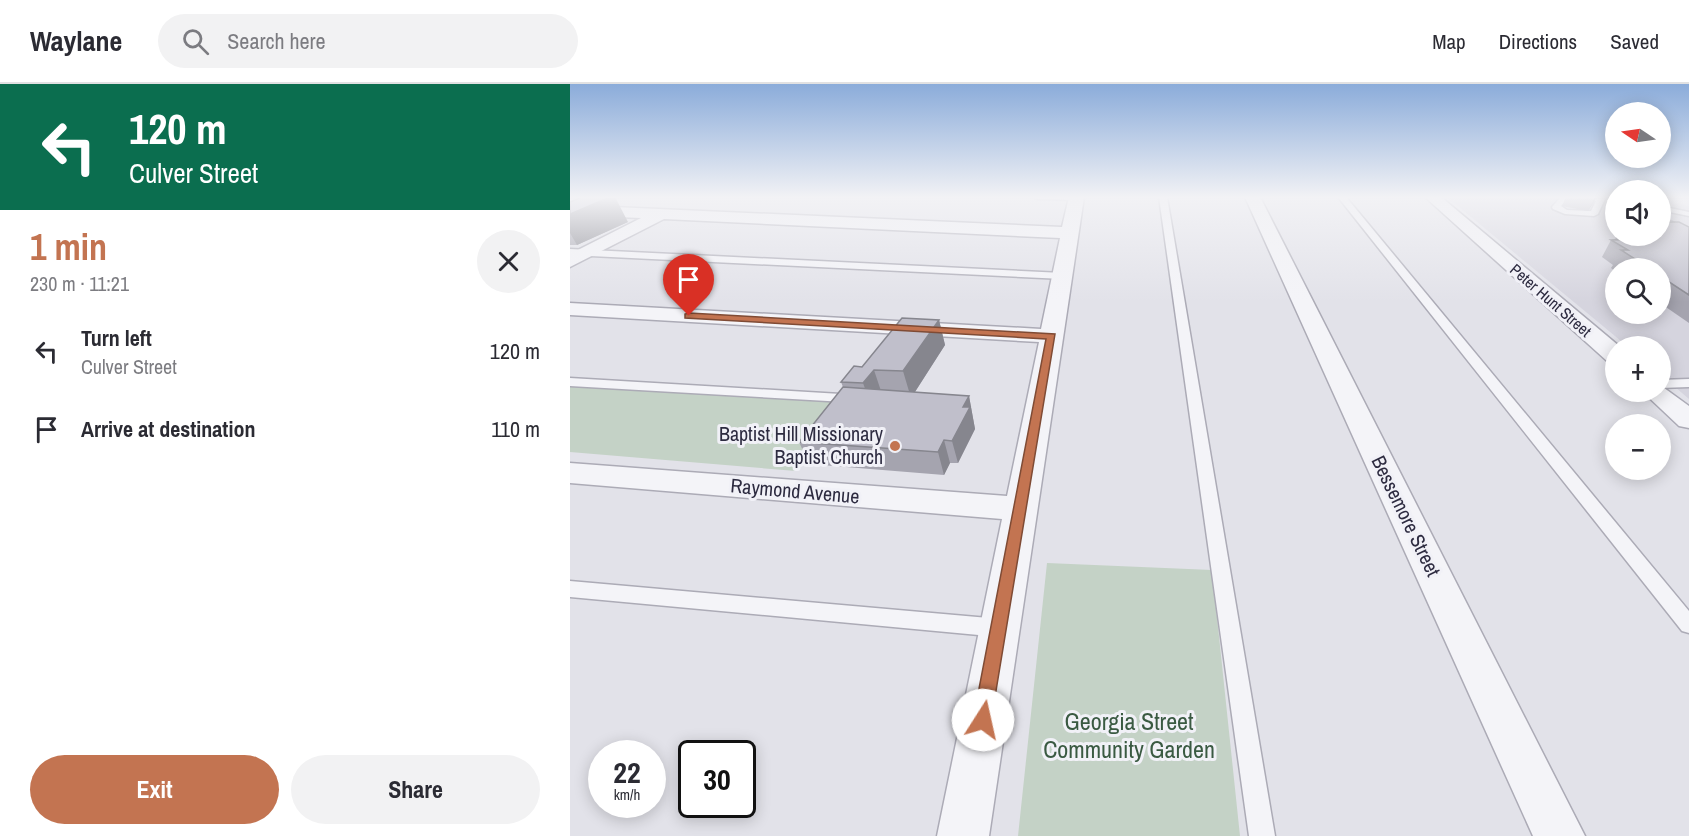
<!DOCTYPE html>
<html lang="en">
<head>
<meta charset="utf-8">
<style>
  :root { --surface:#fff; --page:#f2f2f3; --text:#2b2b33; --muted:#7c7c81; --line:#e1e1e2; --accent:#c37451 }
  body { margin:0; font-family:"Archivo Narrow",sans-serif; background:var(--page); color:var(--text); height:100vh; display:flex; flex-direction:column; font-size:22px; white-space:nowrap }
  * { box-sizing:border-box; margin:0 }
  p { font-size:20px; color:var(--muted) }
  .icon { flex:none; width:33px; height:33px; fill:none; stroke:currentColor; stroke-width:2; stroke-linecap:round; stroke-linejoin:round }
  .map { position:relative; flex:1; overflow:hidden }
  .details { display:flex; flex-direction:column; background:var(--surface); width:570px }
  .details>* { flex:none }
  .guide { background:#0b6e4f; color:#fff; overflow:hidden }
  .needle { width:39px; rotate:283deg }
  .tools { position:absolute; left:1035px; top:18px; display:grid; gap:12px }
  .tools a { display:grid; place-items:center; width:66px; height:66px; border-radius:50%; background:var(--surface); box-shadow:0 3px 15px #0003; font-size:30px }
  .speed { position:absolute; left:18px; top:656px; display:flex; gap:12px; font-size:30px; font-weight:700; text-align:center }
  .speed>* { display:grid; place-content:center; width:78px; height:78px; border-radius:50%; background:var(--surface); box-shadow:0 3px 15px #0003; line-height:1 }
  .speed small { font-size:15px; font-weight:400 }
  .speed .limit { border:3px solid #111; border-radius:9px; background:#fff; color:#111 }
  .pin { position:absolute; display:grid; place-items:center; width:51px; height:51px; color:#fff; margin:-62px -26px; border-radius:50% 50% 50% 0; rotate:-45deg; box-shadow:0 0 6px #0007 }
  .pin .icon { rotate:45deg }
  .me { position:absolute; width:66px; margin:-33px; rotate:10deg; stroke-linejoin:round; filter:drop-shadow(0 0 4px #0008) }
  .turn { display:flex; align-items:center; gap:21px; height:126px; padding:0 30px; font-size:27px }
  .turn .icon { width:78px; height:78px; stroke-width:2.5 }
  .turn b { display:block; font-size:42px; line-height:51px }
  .round { display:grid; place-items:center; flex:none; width:63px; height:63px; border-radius:32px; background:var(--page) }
  .summary { display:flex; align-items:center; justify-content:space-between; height:102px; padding:0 30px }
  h1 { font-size:36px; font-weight:800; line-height:45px; color:var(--accent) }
  .cta { display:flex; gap:12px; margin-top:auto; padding:12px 30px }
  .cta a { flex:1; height:69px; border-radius:36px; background:var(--accent); color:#fff; font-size:24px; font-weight:800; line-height:69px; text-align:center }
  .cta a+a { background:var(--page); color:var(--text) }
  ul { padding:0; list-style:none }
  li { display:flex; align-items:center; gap:18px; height:78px; padding:0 30px }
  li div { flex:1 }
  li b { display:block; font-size:22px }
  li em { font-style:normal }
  header { display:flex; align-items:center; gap:36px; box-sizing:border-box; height:84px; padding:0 30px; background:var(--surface); border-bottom:2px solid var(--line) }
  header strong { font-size:28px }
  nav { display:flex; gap:33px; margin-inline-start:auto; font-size:21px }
  .search { width:420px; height:54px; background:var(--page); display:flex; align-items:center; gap:15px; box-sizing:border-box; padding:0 21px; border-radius:33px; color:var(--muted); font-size:22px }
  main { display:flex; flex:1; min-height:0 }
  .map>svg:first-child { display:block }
  .built { fill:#d5d4de; fill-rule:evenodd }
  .green { fill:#c4d2c6 }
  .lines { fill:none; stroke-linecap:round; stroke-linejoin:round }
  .service-casing { stroke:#acabb6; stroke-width:3 }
  .minor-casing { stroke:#acabb6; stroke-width:3 }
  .service { fill:#f4f4f8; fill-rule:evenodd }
  .minor { fill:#f4f4f8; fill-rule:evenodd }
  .wall { fill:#a5a4af }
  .shaded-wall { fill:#86868e }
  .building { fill:#c0bfcb; stroke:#86868e; stroke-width:1.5 }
  .route { fill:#c37451; stroke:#7f4b35; stroke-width:1.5 }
  .poi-dot { fill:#c37451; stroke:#f1f1f7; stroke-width:2 }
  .labels { text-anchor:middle; stroke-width:6; stroke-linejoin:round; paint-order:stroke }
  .far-street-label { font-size:16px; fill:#2d2b40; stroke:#f1f1f7 }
  .poi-label { font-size:20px; fill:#2d2b40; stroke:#f1f1f7; text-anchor:end }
  .street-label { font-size:20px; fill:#2d2b40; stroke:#f1f1f7 }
  .near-park-label { font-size:24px; fill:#3a5a42; stroke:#f1f1f7 }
</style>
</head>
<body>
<header>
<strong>Waylane</strong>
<div class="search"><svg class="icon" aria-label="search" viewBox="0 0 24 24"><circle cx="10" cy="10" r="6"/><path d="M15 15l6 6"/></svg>Search here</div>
<nav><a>Map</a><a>Directions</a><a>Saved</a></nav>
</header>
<main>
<section class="details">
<div class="guide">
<div class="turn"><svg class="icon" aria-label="left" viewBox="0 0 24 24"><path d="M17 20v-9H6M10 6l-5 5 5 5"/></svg><div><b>120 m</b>Culver Street</div></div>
</div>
<div class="summary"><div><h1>1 min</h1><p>230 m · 11:21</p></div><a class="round"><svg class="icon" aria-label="close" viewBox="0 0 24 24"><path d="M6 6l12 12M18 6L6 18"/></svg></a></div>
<ul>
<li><svg class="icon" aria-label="left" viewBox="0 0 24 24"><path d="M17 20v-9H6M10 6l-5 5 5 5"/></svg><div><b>Turn left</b><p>Culver Street</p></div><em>120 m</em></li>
<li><svg class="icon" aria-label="arrive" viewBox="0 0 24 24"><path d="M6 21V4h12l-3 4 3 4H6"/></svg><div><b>Arrive at destination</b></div><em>110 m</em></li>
</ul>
<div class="cta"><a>Exit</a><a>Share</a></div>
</section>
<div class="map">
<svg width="1119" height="752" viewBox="0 0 1119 752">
  <rect width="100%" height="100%" fill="#e2e2e9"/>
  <path class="built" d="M 877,113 L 1045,113 L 1046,152 L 1090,152 L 1091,117 L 1119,122 L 1119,315 L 1091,291 L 1090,262 L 1057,262 ZM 1046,184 L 1090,184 L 1090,230 L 1046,230 Z"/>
  <path class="green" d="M 0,300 L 278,319 L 226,387 L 0,368 Z
    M 477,479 L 642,486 L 670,752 L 448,752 Z"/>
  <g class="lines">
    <g class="service-casing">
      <path id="service" d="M 463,113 L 509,113 L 510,114 L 506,116 L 467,115 Z
        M 589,113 L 597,113 L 705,752 L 679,752 Z
        M 768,113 L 776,113 L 1119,527 L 1119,549 L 1112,547 Z
        M 991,113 L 999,113 L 991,122 L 997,126 L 1021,127 L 1026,117 L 1014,113 L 1035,115 L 1028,130 L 1024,132 L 995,130 L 983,125 L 982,123 Z
        M 1090,122 L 1119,128 L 1119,132 L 1090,126 Z
        M 1090,132 L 1119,146 L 1119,152 L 1090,138 Z
        M 0,165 L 493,189 L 498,192 L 493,195 L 0,171 Z
        M 0,294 L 271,310 L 276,303 L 281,302 L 288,306 L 280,317 L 275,318 L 0,302 Z
        M 1119,295 L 1119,303 L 1090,304 L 1090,296 Z
        M 0,497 L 430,535 L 437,538 L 440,544 L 437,550 L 430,553 L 0,513 Z"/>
    </g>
    <g class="minor-casing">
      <path id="minor" d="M 499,113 L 514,113 L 419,752 L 367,752 L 432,435 L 0,399 L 0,379 L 437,412 L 469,258 L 0,231 L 0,219 L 471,245 L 490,154 L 94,135 L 0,183 L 0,170 L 71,134 L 0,131 L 0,121 L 492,143 Z
        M 675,113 L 690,113 L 1015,752 L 963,752 Z
        M 855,113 L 871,113 L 1049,262 L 1046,262 L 1046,279 L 1037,277 Z
        M 1090,301 L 1119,322 L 1119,344 L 1109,342 L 1073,308 L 1090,308 Z"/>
    </g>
    <use href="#service" class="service"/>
    <use href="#minor" class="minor"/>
  </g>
  <path class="wall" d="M 996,113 L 1027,113 L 1018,127 L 992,122 Z
    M 0,118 L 58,138 L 7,161 L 0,161 Z
    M 1119,143 L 1119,239 L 1090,219 L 1090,184 L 1046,184 L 1046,188 L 1041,184 L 1043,181 L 1032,173 L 1041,156 L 1046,155 L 1045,155 L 1047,152 L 1090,152 Z
    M 369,236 L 375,261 L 345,308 L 399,312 L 405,345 L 388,379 L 380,379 L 374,391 L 239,380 L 229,358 L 273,303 L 271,298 L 292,283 Z"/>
  <path class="shaded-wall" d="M 40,113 L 45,113 L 58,138 L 7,161 L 0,149 L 0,130 Z
    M 1025,113 L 1027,113 L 1018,127 Z
    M 369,236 L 375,261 L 341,314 L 333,287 Z
    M 304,286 L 313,313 L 303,327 L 293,299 Z
    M 399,312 L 405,345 L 388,379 L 382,357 L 393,323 Z
    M 374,356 L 380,379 L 374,391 L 368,368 Z"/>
  <path class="building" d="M 12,113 L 40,113 L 0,130 L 0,118 Z
    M 1090,138 L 1109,138 L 1119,143 L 1119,211 L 1090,192 L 1090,184 L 1079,184 L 1051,166 L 1058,166 L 1041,156 L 1084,155 L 1077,152 L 1090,152 Z
    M 332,234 L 369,236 L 333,287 L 304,286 L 293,299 L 271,298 L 284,282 L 292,283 Z
    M 273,303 L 399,312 L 393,323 L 400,323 L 382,357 L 374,356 L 368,368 L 229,358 Z"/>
  <linearGradient id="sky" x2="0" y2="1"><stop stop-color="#8bacda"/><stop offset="0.52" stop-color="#f2f2f5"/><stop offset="1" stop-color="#f2f2f5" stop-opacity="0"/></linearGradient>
  <rect width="1119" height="218" fill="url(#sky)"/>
  <path class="route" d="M 119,229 L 485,250 L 420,643 L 413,646 L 406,643 L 403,636 L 476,255 L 115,234 L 115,230 Z"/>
  <circle class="poi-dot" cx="325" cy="362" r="6"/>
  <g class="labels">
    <g class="far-street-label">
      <text transform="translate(981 216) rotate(41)" y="6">Peter Hunt Street</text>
    </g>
    <g class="poi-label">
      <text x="313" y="357">Baptist Hill Missionary<tspan x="313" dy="23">Baptist Church</tspan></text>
    </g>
    <g class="street-label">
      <text transform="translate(225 407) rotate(5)" y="7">Raymond Avenue</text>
      <text transform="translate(836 432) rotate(64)" y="7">Bessemore Street</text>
    </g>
    <g class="near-park-label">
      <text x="559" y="646">Georgia Street<tspan x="559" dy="28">Community Garden</tspan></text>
    </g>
  </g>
</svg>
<div class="tools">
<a><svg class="needle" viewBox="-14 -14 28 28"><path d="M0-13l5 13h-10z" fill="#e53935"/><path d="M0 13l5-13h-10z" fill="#7c7c81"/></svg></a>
<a><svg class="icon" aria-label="sound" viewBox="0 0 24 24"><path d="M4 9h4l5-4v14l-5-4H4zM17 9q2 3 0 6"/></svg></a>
<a><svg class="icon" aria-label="search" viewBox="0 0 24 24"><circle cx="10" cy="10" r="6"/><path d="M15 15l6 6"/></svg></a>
<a>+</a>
<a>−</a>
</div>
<div class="speed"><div>22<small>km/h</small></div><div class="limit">30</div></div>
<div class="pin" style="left:119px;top:232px;background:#d93025"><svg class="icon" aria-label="arrive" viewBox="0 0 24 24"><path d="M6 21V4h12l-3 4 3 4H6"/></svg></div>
<svg class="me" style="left:413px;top:636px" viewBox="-20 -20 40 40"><circle r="19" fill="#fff"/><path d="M0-13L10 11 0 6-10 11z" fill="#c37451"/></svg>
</div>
</main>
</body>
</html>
